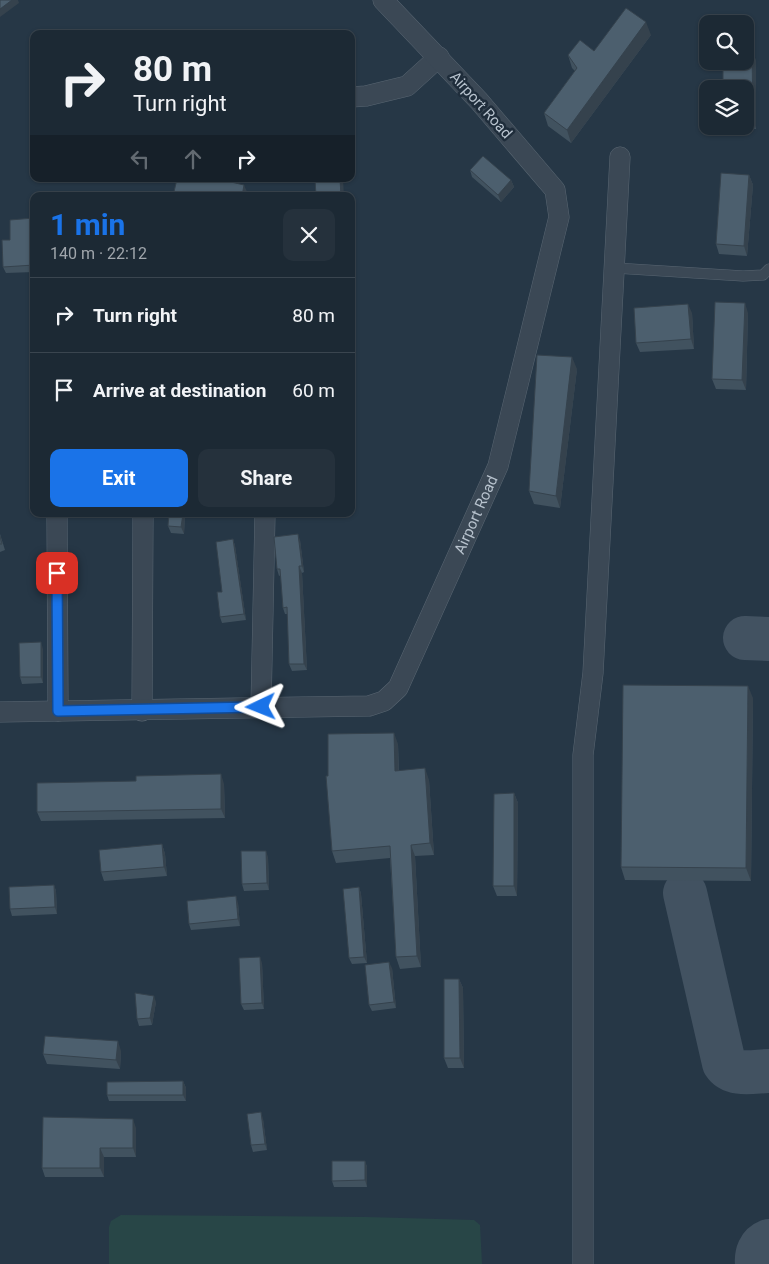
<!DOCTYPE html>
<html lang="en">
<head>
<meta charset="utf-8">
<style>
  :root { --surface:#1c2934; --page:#25313c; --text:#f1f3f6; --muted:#a0a6ac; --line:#3a454f; --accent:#1a73e8 }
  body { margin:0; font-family:Roboto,sans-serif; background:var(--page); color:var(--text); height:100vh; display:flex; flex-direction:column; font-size:19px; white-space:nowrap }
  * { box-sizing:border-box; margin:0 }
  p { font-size:16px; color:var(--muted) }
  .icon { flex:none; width:28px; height:28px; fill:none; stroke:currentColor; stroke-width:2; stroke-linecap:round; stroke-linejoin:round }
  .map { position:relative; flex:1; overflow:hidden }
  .panel { position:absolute; left:30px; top:192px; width:325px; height:325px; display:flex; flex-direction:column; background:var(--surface); border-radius:10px; box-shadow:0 1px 4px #0004,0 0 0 1px var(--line) }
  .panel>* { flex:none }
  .guide { position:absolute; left:30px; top:30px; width:325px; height:152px; border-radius:10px; box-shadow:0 1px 4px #0004,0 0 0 1px var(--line); background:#1c2934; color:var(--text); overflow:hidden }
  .controls { position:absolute; left:699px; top:15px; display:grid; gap:10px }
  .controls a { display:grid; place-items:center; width:55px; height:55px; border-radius:10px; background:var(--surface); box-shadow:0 1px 4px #0004,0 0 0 1px var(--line); font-size:25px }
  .pin { position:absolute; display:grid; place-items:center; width:42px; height:42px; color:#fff; margin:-21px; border-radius:10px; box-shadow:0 2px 8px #0006 }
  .me { position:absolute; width:55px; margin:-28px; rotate:268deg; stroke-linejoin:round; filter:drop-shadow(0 0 4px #0008) }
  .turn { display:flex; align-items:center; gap:18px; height:105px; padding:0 20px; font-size:22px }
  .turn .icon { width:65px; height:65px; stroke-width:2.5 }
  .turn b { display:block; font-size:35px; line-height:42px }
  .lanes { display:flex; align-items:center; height:48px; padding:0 20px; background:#0003; justify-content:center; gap:25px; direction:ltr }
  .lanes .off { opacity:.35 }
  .round { display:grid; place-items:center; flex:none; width:52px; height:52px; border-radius:10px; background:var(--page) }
  .head { display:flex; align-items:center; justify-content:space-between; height:85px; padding:0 20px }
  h1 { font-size:30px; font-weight:700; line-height:38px; color:var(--accent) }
  .action { display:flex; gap:10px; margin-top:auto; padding:10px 20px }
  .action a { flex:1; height:58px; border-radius:10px; background:var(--accent); color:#fff; font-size:20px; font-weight:700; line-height:58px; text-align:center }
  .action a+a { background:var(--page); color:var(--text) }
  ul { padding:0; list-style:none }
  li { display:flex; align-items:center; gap:15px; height:75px; padding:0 20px; border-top:1px solid var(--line) }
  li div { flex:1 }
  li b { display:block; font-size:19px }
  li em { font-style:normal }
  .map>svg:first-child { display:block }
  .green { fill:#284647 }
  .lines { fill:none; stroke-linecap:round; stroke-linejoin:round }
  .taxiway { stroke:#425261; stroke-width:44 }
  .service-casing { stroke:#596672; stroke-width:11 }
  .minor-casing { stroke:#596672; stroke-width:21 }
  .service { stroke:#3b4855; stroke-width:10 }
  .minor { stroke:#3b4855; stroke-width:20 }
  .wall { fill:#41525f }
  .shaded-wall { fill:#35424d }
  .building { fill:#4c5f6e; stroke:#35424d }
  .route-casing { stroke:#114b97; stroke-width:12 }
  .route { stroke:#1a73e8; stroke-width:9 }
  .labels { text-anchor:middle; stroke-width:5; stroke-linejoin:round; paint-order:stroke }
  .street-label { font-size:15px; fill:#b8c3ce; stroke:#1f2d3b }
</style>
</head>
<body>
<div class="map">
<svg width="769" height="1264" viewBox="0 0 769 1264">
  <rect width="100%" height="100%" fill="#263746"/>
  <path class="green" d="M 121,1215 L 366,1217 L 474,1220 L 480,1225 L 482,1264 L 109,1264 L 109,1227 L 111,1221 Z"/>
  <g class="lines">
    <path class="taxiway" d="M 745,638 L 769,639
      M 685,893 L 724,1063 C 733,1077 755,1071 769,1071
      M 757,1264 C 756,1254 759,1245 769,1241"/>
    <g class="service-casing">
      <path id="service" d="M 615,268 L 743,276 L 763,275 L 769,269"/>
    </g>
    <g class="minor-casing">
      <g id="minor">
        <path d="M 351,97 L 366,96 L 407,86 L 439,57"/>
        <path d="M 57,514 L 58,711"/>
        <path d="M 261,707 L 265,514"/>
        <path d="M 142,711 L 143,514"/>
        <path id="s1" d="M 0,712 L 369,706 L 384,701 L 398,688 L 498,466 L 559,217 L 555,190 L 479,101 L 383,0"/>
        <path d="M 583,1264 L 583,755 L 593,673 L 620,157"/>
      </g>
    </g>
    <use href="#service" class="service"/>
    <use href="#minor" class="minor"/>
  </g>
  <path class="wall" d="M 651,35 L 571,143 L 548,126 L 544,113 L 575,71 L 572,68 L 568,55 L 594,51 Z
    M 756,60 L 756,129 L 727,129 L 726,126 L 745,126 L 745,89 Z
    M 470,170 L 511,180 L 514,187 L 501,202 L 472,177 Z
    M 749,175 L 753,185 L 747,256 L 719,254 L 716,244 Z
    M 34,218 L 34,272 L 6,273 L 3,267 L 10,240 Z
    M 692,313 L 694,349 L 640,352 L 636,343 Z
    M 748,313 L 746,390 L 716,389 L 712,379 Z
    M 577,369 L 560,508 L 534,504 L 529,491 Z
    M 169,514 L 185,514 L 184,534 L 171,533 L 168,526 Z
    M 292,514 L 309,514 L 309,515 L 293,517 Z
    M 0,534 L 5,550 L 0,552 Z
    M 233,539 L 235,546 L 246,620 L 222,623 L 220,617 L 222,592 Z
    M 300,540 L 304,572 L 302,573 L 307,670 L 292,671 L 289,664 L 288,614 L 285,614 L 283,608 L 281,575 L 279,576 L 277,569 Z
    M 43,649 L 43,683 L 22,684 L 20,677 Z
    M 753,698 L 751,881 L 625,880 L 621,867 Z
    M 398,744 L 399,770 L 429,780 L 434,855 L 415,856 L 421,967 L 400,969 L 396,957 L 390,858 L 336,863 L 332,851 L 328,776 Z
    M 224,784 L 225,818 L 41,821 L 37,812 Z
    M 514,793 L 518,803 L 517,896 L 497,896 L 493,886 Z
    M 162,844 L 165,854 L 167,876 L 104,881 L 101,872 Z
    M 268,857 L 269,890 L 244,891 L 242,884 Z
    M 54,885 L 56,891 L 57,914 L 12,916 L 10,909 Z
    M 359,887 L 361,894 L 367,963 L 352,964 L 349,958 Z
    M 238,903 L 240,926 L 191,930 L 189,924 Z
    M 262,963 L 264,1009 L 244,1010 L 241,1004 Z
    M 392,968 L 396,1008 L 372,1011 L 369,1005 Z
    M 459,979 L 463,988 L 464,1068 L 448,1068 L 444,1058 Z
    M 156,1002 L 152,1025 L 139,1026 L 137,1019 Z
    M 121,1051 L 120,1069 L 47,1064 L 43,1054 Z
    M 183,1081 L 186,1088 L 186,1101 L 109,1101 L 107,1095 Z
    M 263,1119 L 267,1150 L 253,1152 L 251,1145 Z
    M 136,1128 L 136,1157 L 104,1157 L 104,1177 L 45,1177 L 42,1168 Z
    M 365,1161 L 367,1167 L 367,1187 L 334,1187 L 332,1181 Z"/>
  <path class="shaded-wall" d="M 12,0 L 18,0 L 19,3 L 0,17 L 0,9 Z
    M 646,22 L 651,35 L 571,143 L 567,130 Z
    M 752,51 L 756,60 L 756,129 L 753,119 Z
    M 749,175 L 753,185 L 747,256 L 744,246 Z
    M 340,179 L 343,179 L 344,196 L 341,196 Z
    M 511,180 L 514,187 L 501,202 L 498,195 Z
    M 244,185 L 248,194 L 247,196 L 242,196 Z
    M 745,303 L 748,313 L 746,390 L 742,380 Z
    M 688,304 L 692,313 L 694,349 L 691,339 Z
    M 572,357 L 577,369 L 560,508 L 556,496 Z
    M 183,514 L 185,514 L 184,534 L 181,527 Z
    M 298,534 L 300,540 L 304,572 L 302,566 Z
    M 233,539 L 235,546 L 246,620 L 244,614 Z
    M 299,566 L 302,573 L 307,670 L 304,664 Z
    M 41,642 L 43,649 L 43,683 L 41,677 Z
    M 748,686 L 753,698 L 751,881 L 746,868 Z
    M 394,733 L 398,744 L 399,782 L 395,771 Z
    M 425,768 L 429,780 L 434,855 L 430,843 Z
    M 221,774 L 224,784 L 225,818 L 221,809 Z
    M 514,793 L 518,803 L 517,896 L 514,886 Z
    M 162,844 L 165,854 L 167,876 L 164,867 Z
    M 411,845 L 415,856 L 421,967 L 417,956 Z
    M 266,851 L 268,857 L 269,890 L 267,883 Z
    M 54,885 L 56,891 L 57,914 L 55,907 Z
    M 359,887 L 361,894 L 367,963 L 364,957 Z
    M 236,896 L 238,903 L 240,926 L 238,919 Z
    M 260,957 L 262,963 L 264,1009 L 262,1003 Z
    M 389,962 L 392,968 L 396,1008 L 394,1002 Z
    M 459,979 L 463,988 L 464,1068 L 460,1058 Z
    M 154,996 L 156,1002 L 152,1025 L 150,1018 Z
    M 118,1041 L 121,1051 L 120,1069 L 116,1060 Z
    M 183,1081 L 186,1088 L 186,1101 L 183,1095 Z
    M 261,1112 L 263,1119 L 267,1150 L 265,1144 Z
    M 133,1119 L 136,1128 L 136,1157 L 133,1148 Z
    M 100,1148 L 104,1157 L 104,1177 L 100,1168 Z
    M 365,1161 L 367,1167 L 367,1187 L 365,1180 Z"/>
  <path class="building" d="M 0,0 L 12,0 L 0,9 Z
    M 626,8 L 646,22 L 567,130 L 544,113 L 577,68 L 568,55 L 580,40 L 594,51 Z
    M 233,32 L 280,34 L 233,34 Z
    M 745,51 L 752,51 L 753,119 L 745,120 L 745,89 L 723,89 L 723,61 L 745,61 Z
    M 483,156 L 511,180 L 498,195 L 470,170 Z
    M 721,173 L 749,175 L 744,246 L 716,244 Z
    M 177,179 L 218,179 L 244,185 L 242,196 L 173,196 Z
    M 315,179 L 340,179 L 341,196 L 316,196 Z
    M 34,218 L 34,265 L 3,267 L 2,240 L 10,240 L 10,220 Z
    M 715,302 L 745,303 L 742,380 L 712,379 Z
    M 688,304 L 691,339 L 636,343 L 634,308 Z
    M 537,355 L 572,357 L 556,496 L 529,491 Z
    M 169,514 L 183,514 L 181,527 L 168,526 Z
    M 298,534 L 302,566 L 299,566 L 304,664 L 289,664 L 287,607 L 283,608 L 280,569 L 277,569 L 274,537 Z
    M 0,536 L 2,544 L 0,544 Z
    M 233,539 L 244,614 L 220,617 L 217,592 L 222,592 L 216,542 Z
    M 41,642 L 41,677 L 20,677 L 19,643 Z
    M 623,685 L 748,686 L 746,868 L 621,867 Z
    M 394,733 L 395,771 L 425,768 L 430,843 L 411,845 L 417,956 L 396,957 L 390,846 L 332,851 L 326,776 L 328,776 L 328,734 Z
    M 221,774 L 221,809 L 37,812 L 37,783 L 136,781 L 136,776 Z
    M 514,793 L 514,886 L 493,886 L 494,794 Z
    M 162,844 L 164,867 L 101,872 L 99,850 Z
    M 241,851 L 266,851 L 267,883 L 242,884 Z
    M 54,885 L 55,907 L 10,909 L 9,887 Z
    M 359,887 L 364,957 L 349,958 L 343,889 Z
    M 236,896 L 238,919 L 189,924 L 187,901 Z
    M 260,957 L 262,1003 L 241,1004 L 239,958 Z
    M 389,962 L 394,1002 L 369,1005 L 365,965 Z
    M 444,979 L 459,979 L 460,1058 L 444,1058 Z
    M 135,993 L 154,996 L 150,1018 L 137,1019 Z
    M 45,1036 L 118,1041 L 116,1060 L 43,1054 Z
    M 183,1081 L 183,1095 L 107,1095 L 107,1082 Z
    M 261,1112 L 265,1144 L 251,1145 L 247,1114 Z
    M 43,1117 L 133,1119 L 133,1148 L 100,1148 L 100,1168 L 42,1168 Z
    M 332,1161 L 365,1161 L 365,1180 L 332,1181 Z"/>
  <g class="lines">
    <g class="route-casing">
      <path id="route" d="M 57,573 L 58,711 L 261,707"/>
    </g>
    <use href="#route" class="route"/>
  </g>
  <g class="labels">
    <g class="street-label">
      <text transform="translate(481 105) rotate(48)" y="5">Airport Road</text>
      <text dy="5" stroke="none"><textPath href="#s1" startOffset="594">Airport Road</textPath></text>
    </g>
  </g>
</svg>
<div class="controls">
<a><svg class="icon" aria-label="search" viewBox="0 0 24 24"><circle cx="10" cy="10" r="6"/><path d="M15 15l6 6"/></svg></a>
<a><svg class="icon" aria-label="layers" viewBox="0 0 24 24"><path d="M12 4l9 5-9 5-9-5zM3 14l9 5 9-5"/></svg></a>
</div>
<div class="pin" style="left:57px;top:573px;background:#d93025"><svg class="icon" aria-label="arrive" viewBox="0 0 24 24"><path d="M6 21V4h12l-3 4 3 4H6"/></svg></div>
<svg class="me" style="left:261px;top:707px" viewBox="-20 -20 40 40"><path d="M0-17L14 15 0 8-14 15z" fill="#1a73e8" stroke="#fff" stroke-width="4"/></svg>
<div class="guide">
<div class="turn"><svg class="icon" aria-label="right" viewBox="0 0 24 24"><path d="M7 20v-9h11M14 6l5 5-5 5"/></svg><div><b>80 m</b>Turn right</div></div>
<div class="lanes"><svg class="icon off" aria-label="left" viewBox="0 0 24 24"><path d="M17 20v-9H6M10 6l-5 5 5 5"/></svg><svg class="icon off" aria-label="ahead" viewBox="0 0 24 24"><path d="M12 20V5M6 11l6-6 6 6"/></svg><svg class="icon" aria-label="right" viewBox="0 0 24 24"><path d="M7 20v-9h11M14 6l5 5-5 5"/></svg></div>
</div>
<section class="panel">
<div class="head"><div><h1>1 min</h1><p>140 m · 22:12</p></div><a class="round"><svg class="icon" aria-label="close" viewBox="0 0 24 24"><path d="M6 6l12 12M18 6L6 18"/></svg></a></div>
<ul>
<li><svg class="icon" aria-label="right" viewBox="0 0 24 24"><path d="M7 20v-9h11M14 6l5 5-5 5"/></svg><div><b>Turn right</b></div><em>80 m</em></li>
<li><svg class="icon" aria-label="arrive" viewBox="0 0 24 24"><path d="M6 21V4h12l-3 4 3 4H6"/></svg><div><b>Arrive at destination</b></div><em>60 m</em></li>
</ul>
<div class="action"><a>Exit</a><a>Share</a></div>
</section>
</div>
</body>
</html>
